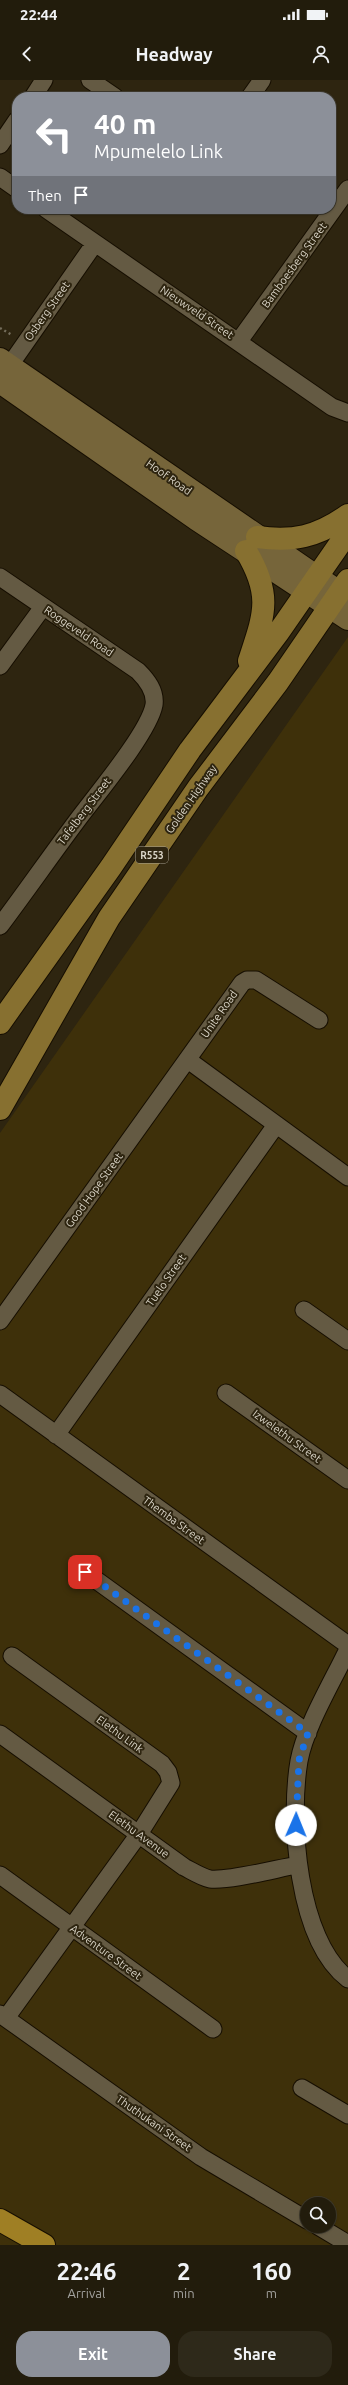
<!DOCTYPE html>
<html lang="en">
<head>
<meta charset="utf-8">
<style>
  :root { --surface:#221c0c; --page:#2e291a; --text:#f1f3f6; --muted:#a2a19d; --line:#3f3a2d; --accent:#8c9099 }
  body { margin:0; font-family:Ubuntu,sans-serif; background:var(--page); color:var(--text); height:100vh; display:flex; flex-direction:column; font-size:15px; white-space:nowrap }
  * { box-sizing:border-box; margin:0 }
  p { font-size:13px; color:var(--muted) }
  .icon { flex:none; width:22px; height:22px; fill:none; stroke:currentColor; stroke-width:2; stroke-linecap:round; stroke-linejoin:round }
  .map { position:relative; height:2165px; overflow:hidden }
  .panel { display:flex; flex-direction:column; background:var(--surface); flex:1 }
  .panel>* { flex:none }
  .guide { position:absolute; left:12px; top:12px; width:324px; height:122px; border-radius:16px; box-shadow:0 1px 3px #0004,0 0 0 1px var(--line); background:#8c9099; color:#fff; overflow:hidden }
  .fabs { position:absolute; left:300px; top:2117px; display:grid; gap:8px }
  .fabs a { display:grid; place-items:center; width:36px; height:36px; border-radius:50%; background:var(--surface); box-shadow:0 1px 3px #0004,0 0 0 1px var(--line); font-size:20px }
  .pin { position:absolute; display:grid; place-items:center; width:34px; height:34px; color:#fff; margin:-17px; border-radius:8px; box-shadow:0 2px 6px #0006 }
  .me { position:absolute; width:44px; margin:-22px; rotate:1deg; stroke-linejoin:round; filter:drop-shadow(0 0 3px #0008) }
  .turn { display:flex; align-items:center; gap:14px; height:84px; padding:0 16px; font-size:18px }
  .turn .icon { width:52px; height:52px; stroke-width:2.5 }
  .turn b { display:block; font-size:28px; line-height:34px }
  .then { display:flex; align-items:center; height:38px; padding:0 16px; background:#0003; gap:8px; font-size:15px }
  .eta { display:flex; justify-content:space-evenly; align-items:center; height:68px; text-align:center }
  .eta b { font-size:24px; font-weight:700; line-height:28px }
  .button { display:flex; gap:8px; margin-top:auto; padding:8px 16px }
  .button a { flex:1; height:46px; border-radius:16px; background:var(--accent); color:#fff; font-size:16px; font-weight:700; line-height:46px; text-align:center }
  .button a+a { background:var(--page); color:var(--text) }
  .status { display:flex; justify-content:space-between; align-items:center; height:28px; padding:0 20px; background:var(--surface); direction:ltr }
  .status svg { height:11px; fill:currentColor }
  header { display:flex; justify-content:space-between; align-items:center; height:52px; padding:0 16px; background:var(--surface); font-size:18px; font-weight:700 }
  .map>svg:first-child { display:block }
  .green { fill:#3e300a; fill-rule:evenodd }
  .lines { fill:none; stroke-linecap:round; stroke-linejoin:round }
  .street-casing { stroke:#160e00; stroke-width:19 }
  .secondary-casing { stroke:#160e00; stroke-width:24 }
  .primary-casing { stroke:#160e00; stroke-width:24 }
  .highway-casing { stroke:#160e00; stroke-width:24 }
  .path { stroke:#756e5c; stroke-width:2.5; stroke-dasharray:2 3; stroke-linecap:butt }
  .street { stroke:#645a43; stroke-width:17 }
  .secondary { stroke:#76653a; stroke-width:22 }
  .primary { stroke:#877030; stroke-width:22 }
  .highway { stroke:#9f7f24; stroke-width:22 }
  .route { stroke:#1a73e8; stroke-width:7; stroke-dasharray:0 12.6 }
  .labels { text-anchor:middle; stroke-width:4; stroke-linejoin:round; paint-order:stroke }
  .shield { fill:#2e2510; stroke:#a7a192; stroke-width:1 }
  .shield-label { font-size:10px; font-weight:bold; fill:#dbd6c9 }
  .street-label { font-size:11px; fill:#dbd6c9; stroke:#2e2510 }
</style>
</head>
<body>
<div class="status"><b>22:44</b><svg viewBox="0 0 49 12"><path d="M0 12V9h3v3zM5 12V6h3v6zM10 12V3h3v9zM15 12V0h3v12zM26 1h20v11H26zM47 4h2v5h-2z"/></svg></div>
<header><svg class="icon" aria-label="back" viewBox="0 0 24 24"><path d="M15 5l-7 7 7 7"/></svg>Headway<svg class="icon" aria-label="person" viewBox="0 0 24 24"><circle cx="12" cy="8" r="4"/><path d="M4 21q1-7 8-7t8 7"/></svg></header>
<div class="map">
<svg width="348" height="2165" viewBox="0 0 348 2165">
  <rect width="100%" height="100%" fill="#2e2510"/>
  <path class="green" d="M 348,557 L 348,2165 L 0,2165 L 0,1053 ZM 307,2124 L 329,2124 L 329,2146 L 307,2146 Z"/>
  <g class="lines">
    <g class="street-casing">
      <path id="street" d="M 90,0 L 115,17
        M 33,17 L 44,0
        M 250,17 L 262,0
        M 0,65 L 17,40
        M 0,97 L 17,109
        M 46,129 L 332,327 L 348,333
        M 239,261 L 348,109
        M 3,295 L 95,163
        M 0,497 L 138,591 C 147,600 156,611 154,625 C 149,652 97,714 79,738 C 52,774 27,810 0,846
        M 0,586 L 43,527
        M 188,980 L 348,1097
        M 304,1230 L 348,1261
        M 0,1241 L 242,903 L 247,900 L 256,900 L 319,940
        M 226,1313 L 348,1400
        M 0,1314 L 348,1565
        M 56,1355 L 276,1045
        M 85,1492 L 308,1653
        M 348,1569 C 333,1601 305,1647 299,1681 C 289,1740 297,1860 348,1899
        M 0,1654 L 184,1787 C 192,1791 201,1797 210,1799 C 230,1801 275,1789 297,1785
        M 0,1795 L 213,1949
        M 0,1934 L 201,2077 L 307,2140
        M 6,1938 L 139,1754 L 171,1703 L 168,1692 L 162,1684 L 12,1576
        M 302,2008 L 348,2035
        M 318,2146 L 348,2164"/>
    </g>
    <g class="secondary-casing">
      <path id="secondary" d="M 0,279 L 348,518
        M 0,302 L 196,439 L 348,539"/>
    </g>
    <g class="primary-casing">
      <path id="primary" d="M 257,457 C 293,462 317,457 348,435
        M 246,471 C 273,516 264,535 249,581
        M 0,943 L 111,787 L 190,670 L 278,553 L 348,452
        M 0,1029 L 109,838 L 198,708 L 278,602 L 348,500"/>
    </g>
    <g class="highway-casing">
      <path id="highway" d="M 0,2140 L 44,2165"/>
    </g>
    <path class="path" d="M 0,248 L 12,255"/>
    <use href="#street" class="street"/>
    <use href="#secondary" class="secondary"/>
    <use href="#primary" class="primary"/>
    <use href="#highway" class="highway"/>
  </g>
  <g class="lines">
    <path class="route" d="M 85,1492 L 308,1653 L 299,1680 L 296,1745"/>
  </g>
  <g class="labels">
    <rect class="shield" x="136" y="767" width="32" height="16" rx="3"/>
    <g class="shield-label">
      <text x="152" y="779">R553</text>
    </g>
    <g class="street-label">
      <text transform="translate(294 185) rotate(-54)" y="4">Bamboesberg Street</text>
      <text transform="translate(47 231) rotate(-55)" y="4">Osberg Street</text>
      <text transform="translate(197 232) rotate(34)" y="4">Nieuwveld Street</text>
      <text transform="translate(169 397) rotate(35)" y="4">Hoof Road</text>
      <text transform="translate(79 551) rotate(34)" y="4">Roggeveld Road</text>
      <text transform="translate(191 719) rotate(-55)" y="4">Golden Highway</text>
      <text transform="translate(84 731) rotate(-53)" y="4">Tafelberg Street</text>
      <text transform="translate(219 934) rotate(-55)" y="4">Unite Road</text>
      <text transform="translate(94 1110) rotate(-54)" y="4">Good Hope Street</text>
      <text transform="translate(166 1200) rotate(-55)" y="4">Tuelo Street</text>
      <text transform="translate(287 1356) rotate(36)" y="4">Izwelethu Street</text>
      <text transform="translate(174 1440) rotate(36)" y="4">Themba Street</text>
      <text transform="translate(120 1654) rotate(36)" y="4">Elethu Link</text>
      <text transform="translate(139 1754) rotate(36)" y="4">Elethu Avenue</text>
      <text transform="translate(106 1872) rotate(36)" y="4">Adventure Street</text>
      <text transform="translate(154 2043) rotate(35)" y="4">Thuthukani Street</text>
    </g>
  </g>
</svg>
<div class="fabs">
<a><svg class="icon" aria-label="search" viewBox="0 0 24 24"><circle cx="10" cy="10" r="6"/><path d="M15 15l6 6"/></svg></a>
</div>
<div class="pin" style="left:85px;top:1492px;background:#d93025"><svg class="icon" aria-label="arrive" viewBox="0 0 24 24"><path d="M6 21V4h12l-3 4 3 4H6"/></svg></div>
<svg class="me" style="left:296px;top:1745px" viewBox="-20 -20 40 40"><circle r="19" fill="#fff"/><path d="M0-13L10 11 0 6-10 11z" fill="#1a73e8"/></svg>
<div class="guide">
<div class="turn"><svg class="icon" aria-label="left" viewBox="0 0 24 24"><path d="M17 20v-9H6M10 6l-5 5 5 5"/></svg><div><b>40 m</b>Mpumelelo Link</div></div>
<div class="then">Then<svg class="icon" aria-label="arrive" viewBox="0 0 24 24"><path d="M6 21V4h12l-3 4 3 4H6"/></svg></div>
</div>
</div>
<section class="panel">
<div class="eta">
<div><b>22:46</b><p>Arrival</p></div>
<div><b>2</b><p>min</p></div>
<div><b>160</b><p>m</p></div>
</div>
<div class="button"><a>Exit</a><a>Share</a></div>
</section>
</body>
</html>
